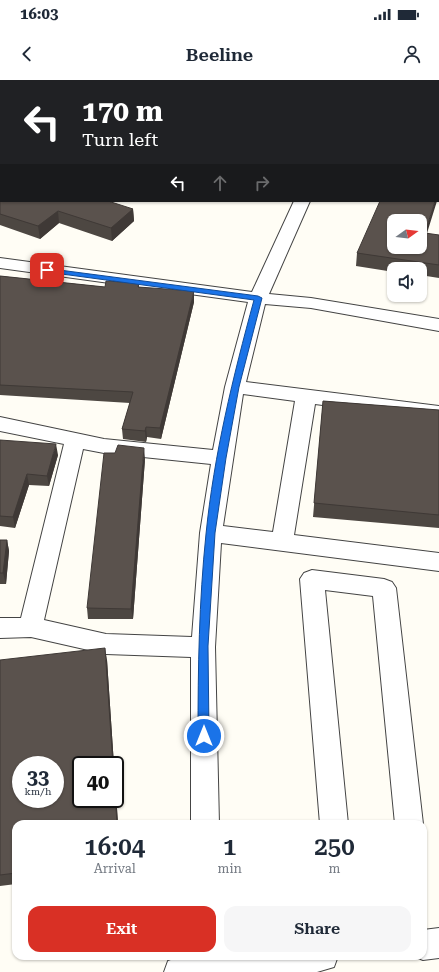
<!DOCTYPE html>
<html lang="en">
<head>
<meta charset="utf-8">
<style>
  :root { --surface:#fff; --page:#f6f6f7; --text:#1f2937; --muted:#747a83; --accent:#d93025 }
  body { margin:0; font-family:"Roboto Serif",serif; background:var(--page); color:var(--text); height:100vh; display:flex; flex-direction:column; font-size:15px; white-space:nowrap }
  * { box-sizing:border-box; margin:0 }
  p { font-size:13px; color:var(--muted) }
  .icon { flex:none; width:22px; height:22px; fill:none; stroke:currentColor; stroke-width:2; stroke-linecap:round; stroke-linejoin:round }
  .map { position:relative; flex:1; overflow:hidden }
  .sheet { position:absolute; left:12px; top:740px; width:415px; height:140px; display:flex; flex-direction:column; background:var(--surface); border-radius:12px; box-shadow:0 1px 3px #0004 }
  .sheet>* { flex:none }
  .guide { position:absolute; left:0px; top:0px; width:439px; height:122px; box-shadow:0 1px 3px #0004; background:#202124; color:#fff; overflow:hidden }
  .needle { width:26px; rotate:75deg }
  .tools { position:absolute; left:387px; top:134px; display:grid; gap:8px }
  .tools a { display:grid; place-items:center; width:40px; height:40px; border-radius:8px; background:var(--surface); box-shadow:0 1px 3px #0004; font-size:20px }
  .speed { position:absolute; left:12px; top:676px; display:flex; gap:8px; font-size:20px; font-weight:700; text-align:center }
  .speed>* { display:grid; place-content:center; width:52px; height:52px; border-radius:50%; background:var(--surface); box-shadow:0 1px 3px #0004; line-height:1 }
  .speed small { font-size:10px; font-weight:400 }
  .speed .limit { border:2px solid #111; border-radius:6px; background:#fff; color:#111 }
  .pin { position:absolute; display:grid; place-items:center; width:34px; height:34px; color:#fff; margin:-17px; border-radius:8px; box-shadow:0 2px 6px #0006 }
  .me { position:absolute; width:44px; margin:-22px; rotate:0deg; stroke-linejoin:round; filter:drop-shadow(0 0 3px #0008) }
  .turn { display:flex; align-items:center; gap:14px; height:84px; padding:0 16px; font-size:18px }
  .turn .icon { width:52px; height:52px; stroke-width:2.5 }
  .turn b { display:block; font-size:28px; line-height:34px }
  .lanes { display:flex; align-items:center; height:38px; padding:0 16px; background:#0003; justify-content:center; gap:20px; direction:ltr }
  .lanes .off { opacity:.35 }
  .eta { display:flex; justify-content:space-evenly; align-items:center; height:68px; text-align:center }
  .eta b { font-size:24px; font-weight:600; line-height:28px }
  .cta { display:flex; gap:8px; margin-top:auto; padding:8px 16px }
  .cta a { flex:1; height:46px; border-radius:12px; background:var(--accent); color:#fff; font-size:16px; font-weight:600; line-height:46px; text-align:center }
  .cta a+a { background:var(--page); color:var(--text) }
  .status { display:flex; justify-content:space-between; align-items:center; height:28px; padding:0 20px; background:var(--surface); direction:ltr }
  .status svg { height:11px; fill:currentColor }
  header { display:flex; justify-content:space-between; align-items:center; height:52px; padding:0 16px; background:var(--surface); font-size:18px; font-weight:600 }
  .map>svg:first-child { display:block }
  .lines { fill:none; stroke-linecap:round; stroke-linejoin:round }
  .minor-casing { stroke:#444; stroke-width:2 }
  .minor { fill:#fff; fill-rule:evenodd }
  .wall { fill:#4d4742 }
  .shaded-wall { fill:#3f3936 }
  .building { fill:#5a524d; stroke:#3f3936; fill-rule:evenodd }
  .route { fill:#1a73e8; stroke:#114b97 }
</style>
</head>
<body>
<div class="status"><b>16:03</b><svg viewBox="0 0 49 12"><path d="M0 12V9h3v3zM5 12V6h3v6zM10 12V3h3v9zM15 12V0h3v12zM26 1h20v11H26zM47 4h2v5h-2z"/></svg></div>
<header><svg class="icon" aria-label="back" viewBox="0 0 24 24"><path d="M15 5l-7 7 7 7"/></svg>Beeline<svg class="icon" aria-label="person" viewBox="0 0 24 24"><circle cx="12" cy="8" r="4"/><path d="M4 21q1-7 8-7t8 7"/></svg></header>
<div class="map">
<svg width="439" height="892" viewBox="0 0 439 892">
  <rect width="100%" height="100%" fill="#fffdf5"/>
  <g class="lines">
    <g class="minor-casing">
      <path id="minor" d="M 387,0 L 401,0 L 386,1 Z
        M 428,0 L 439,0 L 439,4 L 438,1 L 427,1 Z
        M 438,75 L 439,75 L 439,83 L 438,83 Z
        M 294,121 L 310,121 L 269,214 L 311,218 L 439,239 L 439,251 L 311,228 L 265,224 L 246,302 L 439,326 L 439,340 L 315,324 L 294,455 L 439,473 L 439,491 L 221,463 L 215,567 L 219,744 L 191,744 L 191,577 L 106,574 L 31,557 L 0,558 L 0,538 L 21,538 L 64,364 L 0,351 L 0,337 L 104,359 L 213,370 L 225,307 L 248,222 L 0,188 L 0,178 L 252,212 ZM 243,314 L 295,321 L 273,452 L 223,446 ZM 83,369 L 104,373 L 211,384 L 200,453 L 192,557 L 106,554 L 44,540 Z
        M 312,490 L 384,499 L 392,502 L 396,508 L 423,744 L 395,744 L 373,516 L 325,510 L 348,744 L 320,744 L 300,499 L 304,493 Z
        M 439,848 L 439,878 L 423,880 L 413,876 L 423,876 L 423,850 Z
        M 191,876 L 338,876 L 334,887 L 317,892 L 164,892 L 168,881 L 179,877 Z"/>
    </g>
    <use href="#minor" class="minor"/>
  </g>
  <path class="wall" d="M 0,0 L 1,1 L 1,63 L 0,63 Z
    M 439,16 L 439,43 L 438,43 L 438,17 Z
    M 0,120 L 133,129 L 134,141 L 112,161 L 59,143 L 40,159 L 0,145 Z
    M 426,154 L 439,155 L 439,198 L 420,195 L 420,189 L 394,189 L 394,192 L 356,186 L 357,173 Z
    M 0,196 L 105,207 L 139,203 L 139,207 L 194,222 L 161,359 L 147,357 L 146,362 L 123,359 L 122,349 L 130,323 L 0,315 Z
    M 323,321 L 439,330 L 439,448 L 313,437 Z
    M 0,360 L 58,375 L 49,406 L 29,405 L 15,448 L 0,446 Z
    M 145,379 L 133,539 L 88,539 L 87,528 Z
    M 0,460 L 7,460 L 9,471 L 6,504 L 0,504 Z
    M 0,580 L 107,580 L 114,685 L 81,685 L 115,698 L 118,744 L 16,744 L 16,804 L 0,806 Z"/>
  <path class="shaded-wall" d="M 435,121 L 437,121 L 423,166 L 425,153 Z
    M 133,129 L 134,141 L 112,161 L 111,148 Z
    M 58,131 L 59,143 L 40,159 L 38,146 Z
    M 194,211 L 194,222 L 161,359 L 160,348 Z
    M 146,347 L 147,357 L 146,362 L 145,351 Z
    M 56,364 L 58,375 L 49,406 L 47,396 Z
    M 144,368 L 145,379 L 133,539 L 131,529 Z
    M 27,394 L 29,405 L 15,448 L 13,437 Z
    M 7,460 L 9,471 L 6,504 L 3,493 Z
    M 105,568 L 107,580 L 114,685 L 113,685 Z
    M 115,698 L 118,744 L 117,744 L 115,712 Z"/>
  <path class="building" d="M 0,0 L 105,0 L 108,1 L 1,1 L 1,52 L 0,51 Z
    M 439,16 L 439,32 L 438,32 L 438,17 Z
    M 438,84 L 439,84 L 439,108 L 438,111 Z
    M 1,119 L 1,121 L 108,121 L 133,129 L 111,148 L 58,131 L 38,146 L 0,134 L 0,120 Z
    M 380,121 L 435,121 L 425,153 L 439,155 L 439,185 L 357,173 ZM 394,141 L 420,141 L 420,167 L 394,167 Z
    M 0,196 L 105,207 L 106,201 L 139,203 L 138,207 L 194,211 L 160,348 L 146,347 L 145,351 L 122,349 L 133,312 L 0,305 Z
    M 323,321 L 439,330 L 439,435 L 314,423 Z
    M 0,360 L 56,364 L 47,396 L 27,394 L 13,437 L 0,436 Z
    M 118,365 L 144,368 L 131,529 L 87,528 L 104,373 L 115,373 Z
    M 0,460 L 7,460 L 3,493 L 0,493 Z
    M 105,568 L 113,685 L 81,685 L 81,719 L 115,719 L 115,712 L 117,744 L 16,744 L 16,793 L 0,795 L 0,580 ZM 21,685 L 55,685 L 55,719 L 21,719 Z"/>
  <path class="route" d="M 44,188 L 258,216 L 262,218 L 239,307 L 226,378 L 215,453 L 208,566 L 209,656 L 207,659 L 204,661 L 200,659 L 198,656 C 198,588 199,521 206,454 C 214,374 233,297 254,220 L 47,192 L 44,191 Z"/>
</svg>
<div class="tools">
<a><svg class="needle" viewBox="-14 -14 28 28"><path d="M0-13l5 13h-10z" fill="#e53935"/><path d="M0 13l5-13h-10z" fill="#747a83"/></svg></a>
<a><svg class="icon" aria-label="sound" viewBox="0 0 24 24"><path d="M4 9h4l5-4v14l-5-4H4zM17 9q2 3 0 6"/></svg></a>
</div>
<div class="speed"><div>33<small>km/h</small></div><div class="limit">40</div></div>
<div class="pin" style="left:47px;top:190px;background:#d93025"><svg class="icon" aria-label="arrive" viewBox="0 0 24 24"><path d="M6 21V4h12l-3 4 3 4H6"/></svg></div>
<svg class="me" style="left:204px;top:656px" viewBox="-20 -20 40 40"><circle r="17" fill="#1a73e8" stroke="#fff" stroke-width="3"/><path d="M0-11L8 9 0 5-8 9z" fill="#fff"/></svg>
<div class="guide">
<div class="turn"><svg class="icon" aria-label="left" viewBox="0 0 24 24"><path d="M17 20v-9H6M10 6l-5 5 5 5"/></svg><div><b>170 m</b>Turn left</div></div>
<div class="lanes"><svg class="icon" aria-label="left" viewBox="0 0 24 24"><path d="M17 20v-9H6M10 6l-5 5 5 5"/></svg><svg class="icon off" aria-label="ahead" viewBox="0 0 24 24"><path d="M12 20V5M6 11l6-6 6 6"/></svg><svg class="icon off" aria-label="right" viewBox="0 0 24 24"><path d="M7 20v-9h11M14 6l5 5-5 5"/></svg></div>
</div>
<section class="sheet">
<div class="eta">
<div><b>16:04</b><p>Arrival</p></div>
<div><b>1</b><p>min</p></div>
<div><b>250</b><p>m</p></div>
</div>
<div class="cta"><a>Exit</a><a>Share</a></div>
</section>
</div>
</body>
</html>
